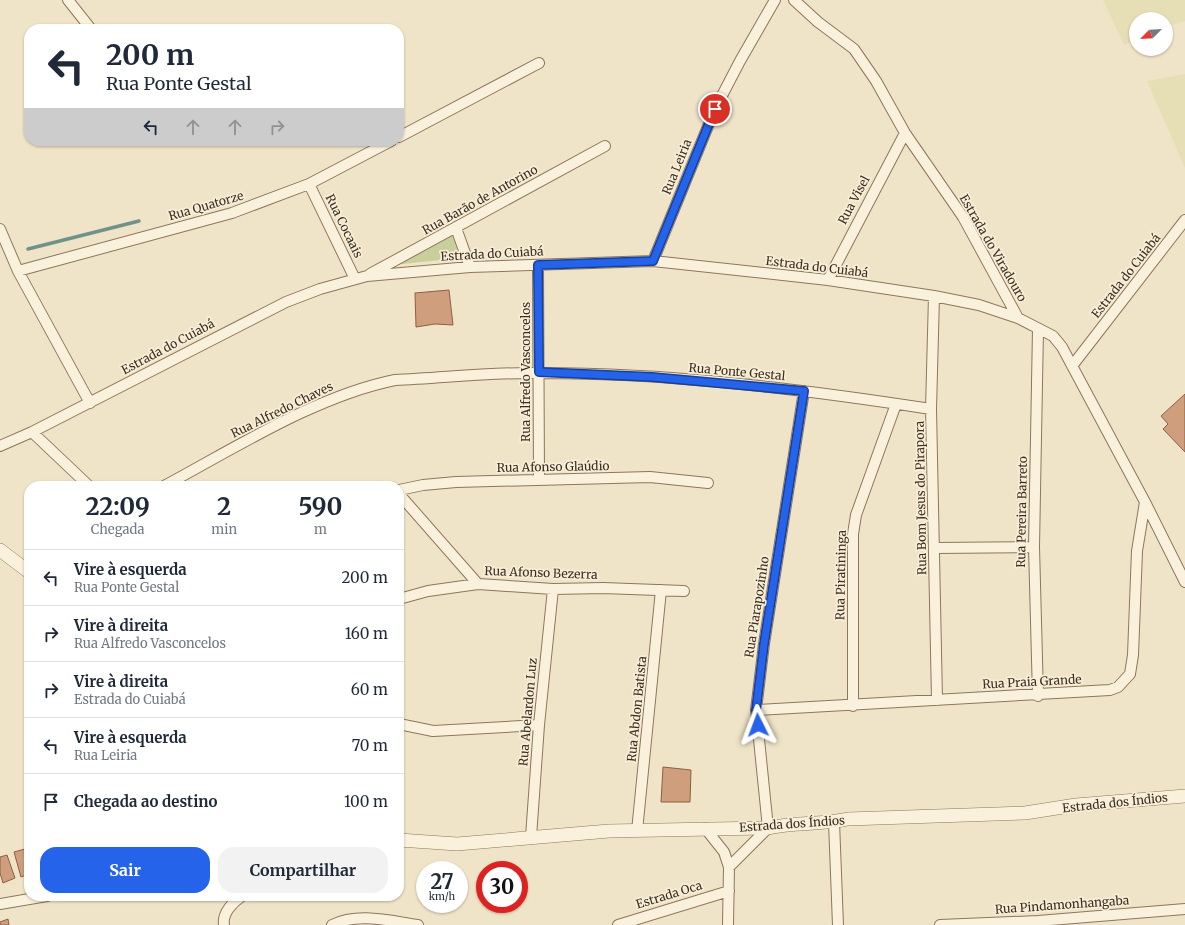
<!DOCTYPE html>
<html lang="pt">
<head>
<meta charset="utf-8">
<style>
  :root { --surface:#fff; --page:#f2f2f3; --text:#1f2937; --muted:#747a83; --line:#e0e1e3; --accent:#2563eb }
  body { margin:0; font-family:Merriweather,serif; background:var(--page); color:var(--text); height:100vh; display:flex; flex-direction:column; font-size:15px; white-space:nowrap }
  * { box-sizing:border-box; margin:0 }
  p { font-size:13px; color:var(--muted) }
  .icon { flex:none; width:22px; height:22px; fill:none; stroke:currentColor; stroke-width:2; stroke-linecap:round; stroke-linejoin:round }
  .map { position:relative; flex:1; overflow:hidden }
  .side { position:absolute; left:24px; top:481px; width:380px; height:420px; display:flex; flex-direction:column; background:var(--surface); border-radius:16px; box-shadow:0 1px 3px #0004 }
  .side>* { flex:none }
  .guide { position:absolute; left:24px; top:24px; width:380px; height:122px; border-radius:16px; box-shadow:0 1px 3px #0004; background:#fff; color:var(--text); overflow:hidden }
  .needle { width:26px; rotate:246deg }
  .buttons { position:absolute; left:1129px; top:12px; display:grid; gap:8px }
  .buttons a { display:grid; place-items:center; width:44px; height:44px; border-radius:50%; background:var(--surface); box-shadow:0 1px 3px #0004; font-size:20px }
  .speed { position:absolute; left:416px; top:861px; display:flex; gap:8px; font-size:20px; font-weight:700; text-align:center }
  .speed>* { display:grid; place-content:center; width:52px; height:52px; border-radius:50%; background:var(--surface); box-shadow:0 1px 3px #0004; line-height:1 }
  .speed small { font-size:10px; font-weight:400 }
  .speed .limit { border:6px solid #d22; background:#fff; color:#111 }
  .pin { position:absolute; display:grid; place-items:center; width:34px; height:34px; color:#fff; margin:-17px; border:2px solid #fff; border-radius:50%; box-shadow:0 1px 4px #0007 }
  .me { position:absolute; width:44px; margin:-22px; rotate:357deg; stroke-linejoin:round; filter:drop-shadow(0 0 3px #0008) }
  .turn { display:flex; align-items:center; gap:14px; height:84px; padding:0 16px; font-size:18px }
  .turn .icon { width:52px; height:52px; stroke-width:2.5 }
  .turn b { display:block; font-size:28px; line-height:34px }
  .lanes { display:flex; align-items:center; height:38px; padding:0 16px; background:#0003; justify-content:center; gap:20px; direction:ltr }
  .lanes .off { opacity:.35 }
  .eta { display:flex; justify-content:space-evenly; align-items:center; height:68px; text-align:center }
  .eta b { font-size:24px; font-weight:700; line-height:28px }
  .button { display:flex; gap:8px; margin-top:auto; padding:8px 16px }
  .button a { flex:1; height:46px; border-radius:16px; background:var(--accent); color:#fff; font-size:16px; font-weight:700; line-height:46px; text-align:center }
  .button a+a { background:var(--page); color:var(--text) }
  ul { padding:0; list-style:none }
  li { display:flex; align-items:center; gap:12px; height:56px; padding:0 16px; border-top:1px solid var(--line) }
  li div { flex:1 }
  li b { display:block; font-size:15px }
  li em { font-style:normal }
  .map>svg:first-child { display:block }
  .farmland { fill:#e6deb5 }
  .green { fill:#c9cf9b }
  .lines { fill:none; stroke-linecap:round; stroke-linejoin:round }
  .stream { stroke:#6f938a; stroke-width:3.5 }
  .building { fill:#cf9f7d; stroke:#8d5f41 }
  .minor-casing { stroke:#8d765c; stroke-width:12 }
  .tertiary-casing { stroke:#8d765c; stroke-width:14 }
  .minor { stroke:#faf1dc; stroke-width:10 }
  .tertiary { stroke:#faf1dc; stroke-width:13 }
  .route-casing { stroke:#184099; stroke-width:10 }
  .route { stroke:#2563eb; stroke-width:7 }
  .labels { text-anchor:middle; stroke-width:3.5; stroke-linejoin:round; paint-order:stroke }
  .street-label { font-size:12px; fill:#3d2e20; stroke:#f7eed8 }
</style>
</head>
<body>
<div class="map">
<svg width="1185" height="925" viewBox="0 0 1185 925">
  <rect width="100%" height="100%" fill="#f0e4c8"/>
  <path class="farmland" d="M 1103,0 L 1185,0 L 1185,21 L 1166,27 L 1166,19 L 1136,19 L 1136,40 L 1124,45 Z
    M 1185,74 L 1185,168 L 1147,81 Z"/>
  <path class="green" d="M 452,233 L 460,258 L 393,265 Z"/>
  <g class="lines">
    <path class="stream" d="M 28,249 L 139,221"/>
  </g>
  <path class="building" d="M 449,290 L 453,325 L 435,324 L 416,327 L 415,293 Z
    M 1185,394 L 1185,452 L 1163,429 L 1168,424 L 1161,416 Z
    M 663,767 L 691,770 L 690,802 L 661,802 Z
    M 25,849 L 29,860 L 29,874 L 21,877 L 14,852 Z
    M 7,855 L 15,878 L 3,883 L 0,873 L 0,857 Z
    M 8,919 L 9,925 L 0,925 L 0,922 Z"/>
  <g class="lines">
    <g class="minor-casing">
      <path id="minor" d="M 68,0 L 91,29
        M 794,0 L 818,22 L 854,49 L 876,81 L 905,133 L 963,217 L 1018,318
        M 399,137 L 539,63
        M 309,184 L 355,279
        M 456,228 L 470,267
        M 0,229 L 18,271 L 90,403
        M 653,261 L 715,109 L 740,61 L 775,0
        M 538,265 L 539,480
        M 18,271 L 232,213 L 309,184 L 391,141
        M 370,274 L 605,146
        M 828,280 L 905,133
        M 934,296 L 931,409 L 937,700
        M 1072,366 L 1185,220
        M 32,432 L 89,486
        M 0,446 L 32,432 L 286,302 L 320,289 L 367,276 L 470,267 L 653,261 L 828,280 L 934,296 L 979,305 L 1018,318 L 1053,336 L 1062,347 L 1145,502 L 1185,582
        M 164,486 C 235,448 316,396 395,380 C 443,378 492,372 540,373 C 671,373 802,389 931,409
        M 399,490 L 423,485 L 456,482 L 650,477 L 708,483
        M 399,494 L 478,584
        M 935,548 L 1034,547
        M 399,599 L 428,591 L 478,584 L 553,589 L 603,588 L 684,591
        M 1038,696 L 1034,547 L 1038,329
        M 853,706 L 853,534 L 856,515 L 896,404
        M 756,710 L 1110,690 L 1118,687 L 1130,674 L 1133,655 L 1137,551 L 1145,502
        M 399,724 L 433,731 L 539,725
        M 834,822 L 838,925
        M 705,828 L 724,852 L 729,867 L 728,925
        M 637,831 L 661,590
        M 531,837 L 539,725 L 553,589
        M 729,867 L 768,828 L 756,710 L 764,644 L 804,391
        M 0,904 L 47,896
        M 224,925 C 222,913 233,902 242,896
        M 332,925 C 358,912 390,921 418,925
        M 618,925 L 729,891
        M 940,925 L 1038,921 L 1185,909"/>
    </g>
    <g class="tertiary-casing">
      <path id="tertiary" d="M 0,550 L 29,572
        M 399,840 L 457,844 L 609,831 L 768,828 C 794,822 821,825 848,819 L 1025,813 L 1076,805 L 1185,796"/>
    </g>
    <use href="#minor" class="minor"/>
    <use href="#tertiary" class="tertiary"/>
  </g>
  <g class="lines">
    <g class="route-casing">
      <path id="route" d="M 715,109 L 653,261 L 538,265 L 539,372 L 652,377 L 804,391 L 764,644 L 756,710 L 758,725"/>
    </g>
    <use href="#route" class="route"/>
  </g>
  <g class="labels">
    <g class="street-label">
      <text transform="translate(677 167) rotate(-68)" y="4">Rua Leiria</text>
      <text transform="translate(480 200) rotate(-29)" y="4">Rua Barão de Antorino</text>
      <text transform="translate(854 200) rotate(-62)" y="4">Rua Visel</text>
      <text transform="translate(206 206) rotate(-16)" y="4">Rua Quatorze</text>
      <text transform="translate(344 226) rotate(64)" y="4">Rua Cocaais</text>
      <text transform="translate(993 248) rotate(60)" y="4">Estrada do Viradouro</text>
      <text transform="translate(492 254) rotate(-3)" y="4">Estrada do Cuiabá</text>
      <text transform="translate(817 267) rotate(7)" y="4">Estrada do Cuiabá</text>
      <text transform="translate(1126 276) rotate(-52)" y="4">Estrada do Cuiabá</text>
      <text transform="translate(168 347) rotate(-28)" y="4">Estrada do Cuiabá</text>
      <text transform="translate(526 372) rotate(-90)" y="4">Rua Alfredo Vasconcelos</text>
      <text transform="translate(737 372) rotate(5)" y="4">Rua Ponte Gestal</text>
      <text transform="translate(282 410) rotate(-26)" y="4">Rua Alfredo Chaves</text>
      <text transform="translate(553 467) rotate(-1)" y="4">Rua Afonso Glaúdio</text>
      <text transform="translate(921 498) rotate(-91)" y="4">Rua Bom Jesus do Pirapora</text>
      <text transform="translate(1022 512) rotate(-89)" y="4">Rua Pereira Barreto</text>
      <text transform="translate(541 573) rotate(2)" y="4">Rua Afonso Bezerra</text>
      <text transform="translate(841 575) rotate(-89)" y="4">Rua Piratininga</text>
      <text transform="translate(757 607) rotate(-81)" y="4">Rua Piarapozinho</text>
      <text transform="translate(1032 682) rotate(-3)" y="4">Rua Praia Grande</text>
      <text transform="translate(637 709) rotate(-84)" y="4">Rua Abdon Batista</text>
      <text transform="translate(528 712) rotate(-85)" y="4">Rua Abelardon Luz</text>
      <text transform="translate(1115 803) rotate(-6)" y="4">Estrada dos Índios</text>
      <text transform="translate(792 824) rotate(-4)" y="4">Estrada dos Índios</text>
      <text transform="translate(669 895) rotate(-17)" y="4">Estrada Oca</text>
      <text transform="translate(1062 905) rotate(-4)" y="4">Rua Pindamonhangaba</text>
    </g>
  </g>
</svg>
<div class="buttons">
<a><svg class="needle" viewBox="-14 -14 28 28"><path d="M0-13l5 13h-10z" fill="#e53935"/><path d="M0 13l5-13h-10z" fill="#747a83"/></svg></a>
</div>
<div class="speed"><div>27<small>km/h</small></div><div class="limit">30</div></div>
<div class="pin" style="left:715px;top:109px;background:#d93025"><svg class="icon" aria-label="arrive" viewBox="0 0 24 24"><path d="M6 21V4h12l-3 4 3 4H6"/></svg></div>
<svg class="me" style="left:758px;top:725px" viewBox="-20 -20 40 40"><path d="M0-17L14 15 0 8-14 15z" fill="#2563eb" stroke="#fff" stroke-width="4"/></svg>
<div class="guide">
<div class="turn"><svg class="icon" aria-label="left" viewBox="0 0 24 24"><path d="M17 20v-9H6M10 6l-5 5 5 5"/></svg><div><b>200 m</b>Rua Ponte Gestal</div></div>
<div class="lanes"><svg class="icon" aria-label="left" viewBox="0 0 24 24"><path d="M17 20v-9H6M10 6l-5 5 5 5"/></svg><svg class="icon off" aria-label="ahead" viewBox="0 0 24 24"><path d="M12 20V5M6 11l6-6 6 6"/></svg><svg class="icon off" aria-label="ahead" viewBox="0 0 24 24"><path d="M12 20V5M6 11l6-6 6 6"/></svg><svg class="icon off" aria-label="right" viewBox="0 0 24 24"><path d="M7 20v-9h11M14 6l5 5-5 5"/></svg></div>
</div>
<section class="side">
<div class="eta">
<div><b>22:09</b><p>Chegada</p></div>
<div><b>2</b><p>min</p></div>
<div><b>590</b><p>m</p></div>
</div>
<ul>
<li><svg class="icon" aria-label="left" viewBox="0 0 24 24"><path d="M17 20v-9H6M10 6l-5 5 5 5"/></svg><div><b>Vire à esquerda</b><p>Rua Ponte Gestal</p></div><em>200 m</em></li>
<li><svg class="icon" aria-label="right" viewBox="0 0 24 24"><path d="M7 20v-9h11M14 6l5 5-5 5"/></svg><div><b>Vire à direita</b><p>Rua Alfredo Vasconcelos</p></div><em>160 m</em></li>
<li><svg class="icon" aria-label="right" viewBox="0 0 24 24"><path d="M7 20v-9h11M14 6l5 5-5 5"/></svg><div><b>Vire à direita</b><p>Estrada do Cuiabá</p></div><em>60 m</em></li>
<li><svg class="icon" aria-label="left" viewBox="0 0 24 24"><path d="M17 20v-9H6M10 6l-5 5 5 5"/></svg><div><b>Vire à esquerda</b><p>Rua Leiria</p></div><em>70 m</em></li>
<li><svg class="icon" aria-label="arrive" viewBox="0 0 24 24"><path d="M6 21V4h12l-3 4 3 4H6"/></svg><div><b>Chegada ao destino</b></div><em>100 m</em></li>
</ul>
<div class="button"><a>Sair</a><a>Compartilhar</a></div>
</section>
</div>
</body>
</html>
